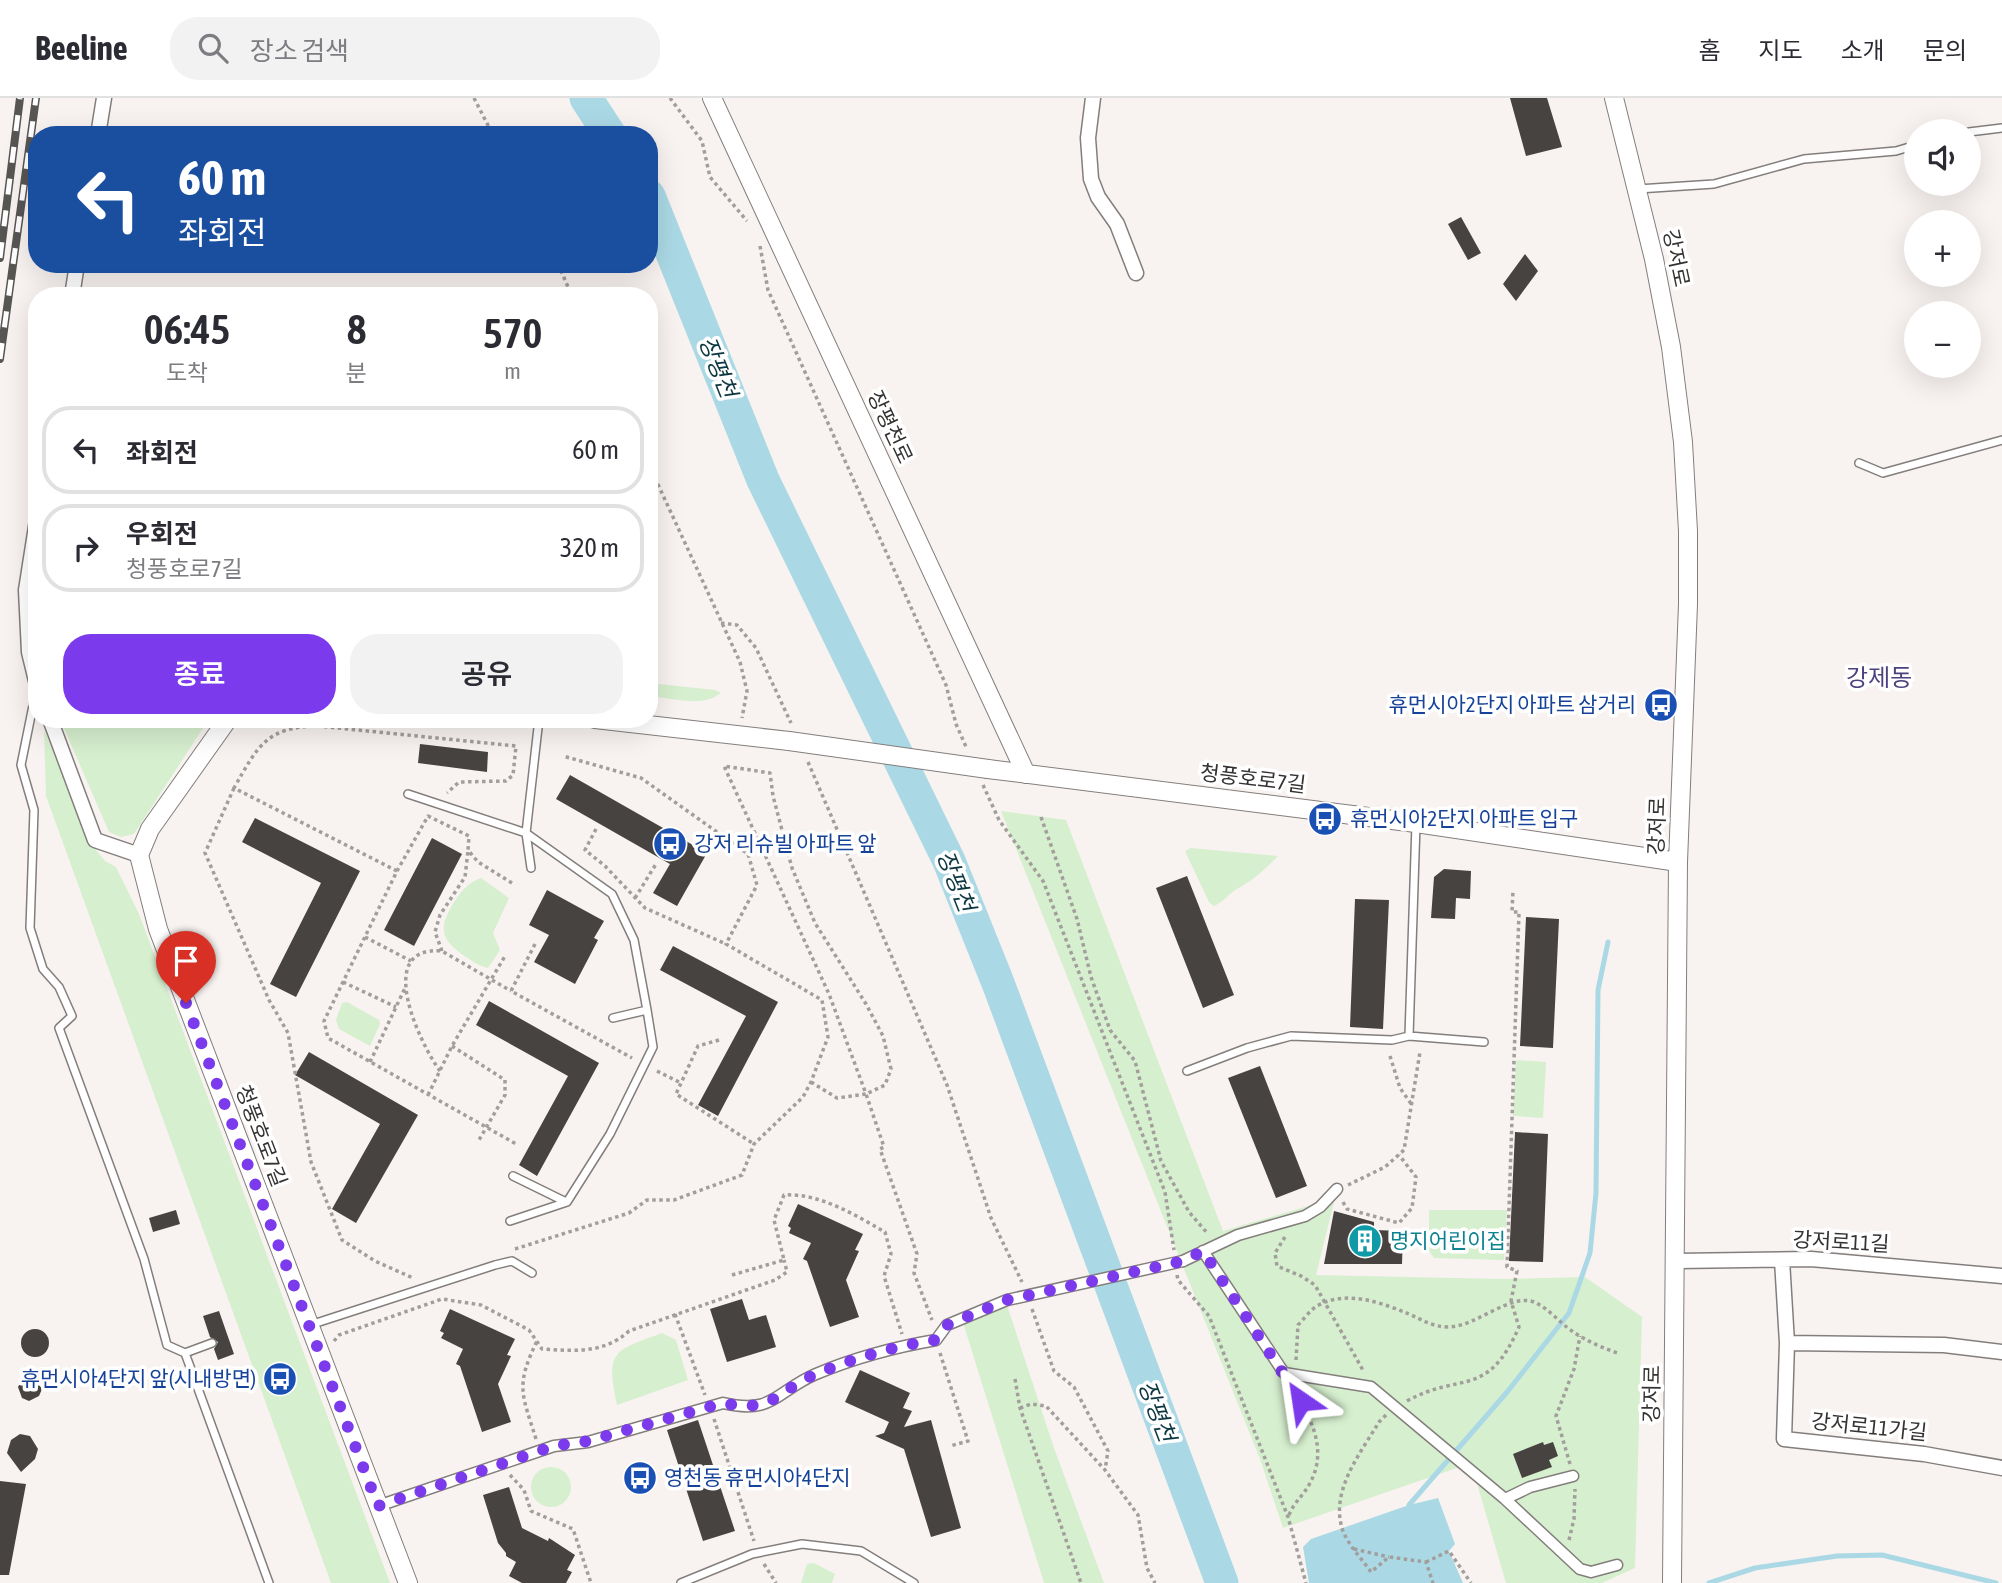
<!DOCTYPE html>
<html lang="ko">
<head>
<meta charset="utf-8">
<style>
  :root { --surface:#fff; --page:#f2f2f3; --text:#2b2b33; --muted:#7c7c81; --line:#e1e1e2; --accent:#7c3aed }
  body { margin:0; font-family:"Asap Condensed","Noto Sans KR",sans-serif; background:var(--page); color:var(--text); height:100vh; display:flex; flex-direction:column; font-size:26px; white-space:nowrap }
  * { box-sizing:border-box; margin:0 }
  p { font-size:23px; color:var(--muted) }
  .icon { flex:none; width:38px; height:38px; fill:none; stroke:currentColor; stroke-width:2; stroke-linecap:round; stroke-linejoin:round }
  .map { position:relative; flex:1; overflow:hidden }
  .sheet { position:absolute; left:28px; top:189px; width:630px; height:441px; display:flex; flex-direction:column; background:var(--surface); border-radius:28px; box-shadow:0 7px 28px #0002 }
  .sheet>* { flex:none }
  .banner { position:absolute; left:28px; top:28px; width:630px; height:147px; border-radius:28px; box-shadow:0 7px 28px #0002; background:#1a4fa0; color:#fff; overflow:hidden }
  .buttons { position:absolute; left:1904px; top:21px; display:grid; gap:14px }
  .buttons a { display:grid; place-items:center; width:77px; height:77px; border-radius:50%; background:var(--surface); box-shadow:0 7px 28px #0002; font-size:35px }
  .pin { position:absolute; display:grid; place-items:center; width:60px; height:60px; color:#fff; margin:-72px -30px; border-radius:50% 50% 50% 0; rotate:-45deg; box-shadow:0 0 7px #0007 }
  .pin .icon { rotate:45deg }
  .me { position:absolute; width:77px; margin:-38px; rotate:328deg; stroke-linejoin:round; filter:drop-shadow(0 0 5px #0008) }
  .turn { display:flex; align-items:center; gap:24px; height:147px; padding:0 35px; font-size:32px }
  .turn .icon { width:91px; height:91px; stroke-width:2.5 }
  .turn b { display:block; font-size:49px; line-height:60px }
  .eta { display:flex; justify-content:space-evenly; align-items:center; height:119px; text-align:center }
  .eta b { font-size:42px; font-weight:600; line-height:49px }
  .cta { display:flex; gap:14px; margin-top:auto; padding:14px 35px }
  .cta a { flex:1; height:80px; border-radius:28px; background:var(--accent); color:#fff; font-size:28px; font-weight:600; line-height:80px; text-align:center }
  .cta a+a { background:var(--page); color:var(--text) }
  ul { padding:0; list-style:none }
  li { display:flex; align-items:center; gap:21px; height:88px; margin:0 14px 10px; padding:0 21px; border:4px solid var(--line); border-radius:28px }
  li div { flex:1 }
  li b { display:block; font-size:26px }
  li em { font-style:normal }
  header { display:flex; align-items:center; gap:42px; box-sizing:border-box; height:98px; padding:0 35px; background:var(--surface); border-bottom:2px solid var(--line) }
  header strong { font-size:33px }
  nav { display:flex; gap:38px; margin-inline-start:auto; font-size:24px }
  .search { width:490px; height:63px; background:var(--page); display:flex; align-items:center; gap:18px; box-sizing:border-box; padding:0 24px; border-radius:28px; color:var(--muted); font-size:26px }
  .map>svg:first-child { display:block }
  .green { fill:#d6efce }
  .water { fill:#aad9e5 }
  .lines { fill:none; stroke-linecap:round; stroke-linejoin:round }
  .stream { stroke:#aad9e5; stroke-width:5 }
  .river { stroke:#aad9e5; stroke-width:33 }
  .building { fill:#474341 }
  .service-casing { stroke:#837e7c; stroke-width:10 }
  .pedestrian-casing { stroke:#837e7c; stroke-width:13 }
  .minor-casing { stroke:#837e7c; stroke-width:17 }
  .tertiary-casing { stroke:#837e7c; stroke-width:20 }
  .path { stroke:#a29e9c; stroke-width:3.5; stroke-dasharray:3.5 3.5; stroke-linecap:butt }
  .service { stroke:#fff; stroke-width:7 }
  .pedestrian { stroke:#fff; stroke-width:10 }
  .minor { stroke:#fff; stroke-width:14 }
  .tertiary { stroke:#fff; stroke-width:18 }
  .rail-casing { stroke:#585654; stroke-width:8 }
  .rail { stroke:#fff; stroke-width:5; stroke-dasharray:16; stroke-linecap:butt }
  .pedestrian-bridge-casing { stroke:#837e7c; stroke-width:13; stroke-linecap:butt }
  .tertiary-bridge-casing { stroke:#837e7c; stroke-width:20; stroke-linecap:butt }
  .pedestrian-bridge { stroke:#fff; stroke-width:10 }
  .tertiary-bridge { stroke:#fff; stroke-width:18 }
  .route { stroke:#7c3aed; stroke-width:12; stroke-dasharray:0 21.6 }
  .labels { text-anchor:middle; stroke-width:7; stroke-linejoin:round; paint-order:stroke }
  .street-label { font-size:21px; fill:#353332; stroke:#fff }
  .transit-label { font-size:21px; fill:#164399; stroke:#fff; text-anchor:start }
  .culture-label { font-size:21px; fill:#0d838f; stroke:#fff; text-anchor:start }
  .water-label { font-size:23px; font-style:italic; fill:#0d3842; stroke:#fff }
  .quarter-label { font-size:24px; fill:#4d427f; stroke:#fff }
</style>
</head>
<body>
<header>
<strong>Beeline</strong>
<div class="search"><svg class="icon" aria-label="search" viewBox="0 0 24 24"><circle cx="10" cy="10" r="6"/><path d="M15 15l6 6"/></svg>장소 검색</div>
<nav><a>홈</a><a>지도</a><a>소개</a><a>문의</a></nav>
</header>
<div class="map">
<svg width="2002" height="1485" viewBox="0 0 2002 1485">
  <rect width="100%" height="100%" fill="#f8f3f0"/>
  <path class="green" d="M 649,585 L 715,592 L 721,595 C 703,610 672,600 649,598 Z
    M 60,621 L 209,621 L 134,736 L 121,739 L 109,734 Z
    M 44,632 L 96,752 L 105,763 L 116,769 L 139,816 L 390,1485 L 331,1485 L 46,698 Z
    M 1001,713 L 1066,722 L 1223,1133 L 1335,1100 L 1316,1177 L 1501,1181 L 1585,1179 L 1642,1219 L 1635,1470 L 1602,1485 L 1506,1485 L 1471,1365 L 1283,1430 L 1260,1361 Z
    M 1191,750 L 1278,758 C 1263,773 1255,781 1237,791 C 1228,796 1224,804 1214,808 L 1209,804 L 1185,753 Z
    M 481,780 L 509,800 L 493,835 L 500,852 L 488,870 C 478,868 471,862 463,857 C 437,838 440,827 456,801 C 463,791 470,784 481,780 Z
    M 347,904 L 379,922 L 380,926 L 370,948 L 339,931 L 336,922 L 342,905 Z
    M 1516,962 L 1546,964 L 1543,1020 L 1513,1018 Z
    M 1429,1112 L 1507,1112 L 1504,1162 L 1434,1160 L 1429,1153 Z
    M 1005,1201 L 1054,1350 L 1104,1485 L 1044,1485 L 961,1218 Z
    M 662,1235 L 676,1242 L 688,1282 L 617,1307 C 605,1252 614,1253 662,1235 Z
    M531 1389a20 20 0 1 1 40 0a20 20 0 1 1-40 0Z
    M 814,1465 L 835,1476 L 832,1485 L 801,1485 L 807,1466 Z"/>
  <path class="water" d="M 1438,1400 L 1455,1446 L 1449,1453 L 1463,1485 L 1309,1485 L 1303,1449 L 1311,1441 L 1409,1407 Z"/>
  <g class="lines">
    <path class="stream" d="M 1409,1407 L 1508,1293 L 1569,1215 L 1590,1155 L 1596,1095 L 1598,892 L 1608,844
      M 1709,1485 L 1755,1470 L 1837,1458 L 1882,1457 L 1996,1485"/>
    <path class="river" d="M 586,0 L 610,37
      M 649,98 L 763,382 L 949,763 L 998,885 L 1222,1485"/>
  </g>
  <path class="building" d="M 1510,0 L 1547,0 L 1562,49 L 1526,58 Z
    M 1461,119 L 1481,155 L 1468,162 L 1448,126 Z
    M 1525,156 L 1538,173 L 1516,203 L 1503,186 Z
    M 420,646 L 488,654 L 487,674 L 418,665 Z
    M 570,677 L 707,755 L 677,808 L 653,795 L 670,766 L 556,701 Z
    M 255,720 L 360,773 L 296,899 L 270,886 L 321,785 L 242,744 Z
    M 432,740 L 462,756 L 414,848 L 384,832 Z
    M 1444,771 L 1471,773 L 1470,801 L 1456,800 L 1455,821 L 1431,820 L 1434,779 Z
    M 1187,778 L 1234,897 L 1203,910 L 1156,790 Z
    M 547,792 L 604,823 L 594,840 L 598,842 L 575,886 L 534,864 L 549,837 L 529,827 Z
    M 1355,801 L 1389,802 L 1383,931 L 1350,929 Z
    M 1526,819 L 1559,821 L 1553,950 L 1520,948 Z
    M 673,848 L 778,904 L 718,1018 L 698,1007 L 746,918 L 660,872 Z
    M 489,903 L 599,965 L 537,1078 L 519,1067 L 568,978 L 476,927 Z
    M 309,954 L 418,1017 L 356,1125 L 332,1111 L 380,1026 L 295,977 Z
    M 1260,968 L 1307,1088 L 1276,1100 L 1228,980 Z
    M 1515,1034 L 1548,1036 L 1543,1164 L 1509,1163 Z
    M 798,1106 L 863,1136 L 855,1152 L 859,1153 L 846,1182 L 859,1219 L 830,1229 L 807,1163 L 803,1161 L 811,1145 L 789,1135 L 791,1130 L 788,1128 Z
    M 176,1112 L 180,1126 L 153,1134 L 149,1120 Z
    M 1334,1113 L 1374,1124 L 1374,1132 L 1403,1133 L 1402,1166 L 1324,1166 Z
    M 742,1201 L 749,1222 L 766,1217 L 776,1249 L 727,1264 L 710,1211 Z
    M 450,1211 L 515,1241 L 507,1257 L 511,1258 L 498,1286 L 511,1324 L 482,1334 L 460,1268 L 456,1266 L 463,1251 L 441,1240 L 444,1235 L 440,1233 Z
    M 219,1213 L 234,1256 L 218,1262 L 214,1251 L 218,1244 L 210,1239 L 203,1218 Z
    M21 1245a14 14 0 1 1 28 0a14 14 0 1 1-28 0Z
    M 860,1272 L 910,1295 L 903,1310 L 912,1313 L 904,1329 L 931,1322 L 961,1430 L 931,1439 L 904,1351 L 875,1338 L 884,1335 L 889,1324 L 845,1304 Z
    M 31,1276 L 42,1291 L 39,1298 L 29,1303 L 22,1300 L 18,1289 L 22,1282 Z
    M 698,1322 L 735,1433 L 703,1443 L 667,1332 Z
    M 20,1336 L 30,1338 L 38,1351 L 35,1361 L 21,1374 L 7,1355 L 11,1342 Z
    M 1543,1344 L 1544,1347 L 1553,1344 L 1558,1358 L 1549,1362 L 1552,1369 L 1522,1380 L 1513,1356 Z
    M 0,1383 L 26,1386 L 9,1477 L 0,1477 Z
    M 509,1389 L 522,1430 L 548,1443 L 549,1440 L 575,1457 L 567,1472 L 572,1474 L 566,1485 L 522,1485 L 509,1478 L 516,1464 L 506,1458 L 506,1455 L 498,1445 L 483,1397 Z"/>
  <g class="lines">
    <g class="service-casing">
      <path id="service" d="M 1969,34 L 2002,30
        M 1638,91 L 1714,86 L 1804,61 L 1896,53 L 1916,47
        M 1859,365 L 1883,375 L 2002,342
        M 37,588 L 21,667 L 34,712 L 30,830 L 43,871 L 59,889 L 72,918 L 59,930 L 144,1161 L 167,1247 L 185,1255
        M 408,696 L 526,735 L 539,621
        M 526,735 L 612,796 L 634,842 L 647,912 L 613,920
        M 526,735 L 531,770
        M 1409,938 L 1416,726
        M 1187,973 L 1247,950 L 1291,938 L 1392,942 L 1409,938 L 1484,944
        M 513,1078 L 566,1104
        M 510,1123 L 567,1104 L 610,1036 L 653,949 L 647,912
        M 310,1227 L 495,1167 L 512,1163 L 532,1175
        M 212,1245 L 185,1255 L 269,1485
        M 681,1485 L 752,1456 L 802,1446 L 861,1453 L 914,1485"/>
    </g>
    <g class="pedestrian-casing">
      <path id="pedestrian" d="M 1203,1153 L 1284,1275 L 1371,1289 L 1505,1401 L 1580,1471 L 1591,1474 L 1617,1467
        M 1183,1163 L 1238,1137 L 1305,1118 L 1320,1109 L 1337,1091
        M 1505,1401 L 1530,1389 L 1573,1378
        M 378,1408 L 554,1348 L 588,1344 L 723,1305 C 774,1317 776,1293 816,1276 C 854,1260 895,1249 936,1242 L 947,1227 L 1007,1202"/>
    </g>
    <g class="minor-casing">
      <path id="minor" d="M 1093,0 L 1088,40 L 1091,81 L 1098,99 L 1117,126 L 1136,175
        M 98,37 L 104,0
        M 72,198 L 77,166
        M 37,422 L 26,492 L 29,554 L 37,587
        M 50,621 L 95,742 L 139,757
        M 1782,1162 L 1787,1245 L 1784,1341 L 1924,1356 L 2002,1370
        M 1677,1163 L 1811,1161 L 2002,1178
        M 1787,1245 L 1944,1247 L 2002,1254"/>
    </g>
    <g class="tertiary-casing">
      <path id="tertiary" d="M 712,0 L 1026,676
        M 1614,0 L 1654,161 L 1671,249 L 1683,344 L 1688,433 L 1688,506 L 1678,764 L 1672,1485
        M 228,621 L 150,731 L 139,757 L 158,831 L 408,1485
        M 595,621 L 789,643
        M 988,671 L 1416,725 L 1678,764"/>
    </g>
    <path class="path" d="M 474,0 L 493,37
      M 670,0 L 702,43 L 710,79 L 747,123
      M 760,148 L 768,192 L 946,587 L 956,626 L 967,651
      M 558,166 L 572,198
      M 649,367 L 740,564 L 747,593 L 742,620
      M 721,525 L 737,527 L 756,550 L 791,625
      M 808,664 L 947,987 L 991,1120 L 1022,1184
      M 983,687 L 999,722 L 1043,783 L 1165,1094 L 1174,1152
      M 234,690 L 205,755 L 269,902 L 288,935 L 311,1064 L 342,1142 L 375,1163 L 413,1180
      M 1041,719 L 1077,821 L 1091,879 L 1110,932 L 1135,963 L 1161,1063 L 1189,1114 L 1208,1136
      M 596,731 L 585,752 L 605,768 L 645,810 L 726,846
      M 397,773 L 234,690 C 258,648 266,629 318,628 L 516,648 L 513,677 L 506,683 L 459,684 L 447,695
      M 512,785 L 478,764 L 468,752 L 469,738 L 428,718 L 397,773 L 324,923 L 328,940 L 518,1047
      M 635,800 L 656,766
      M 365,839 L 411,863
      M 535,846 L 511,893 L 632,960
      M 442,853 L 435,834 L 440,817 L 465,779 L 468,753
      M 343,884 L 396,909
      M 719,942 L 698,948 L 676,996 L 754,1046
      M 452,948 L 505,982 L 505,997 L 479,1042
      M 1390,958 L 1400,990 L 1412,1007
      M 370,964 L 405,890
      M 440,973 C 420,946 373,847 442,853 L 511,893
      M 657,973 L 681,985
      M 811,984 L 837,1000 L 866,996 L 829,896 L 724,668 L 770,675 L 773,698 L 792,770 L 815,825 L 866,906 L 883,938 L 891,971 L 885,987 L 866,996 L 884,1049 L 880,1051 L 917,1156 L 914,1175 L 932,1222
      M 428,997 L 452,948 L 505,858
      M 1348,1087 L 1385,1069 L 1404,1052 L 1420,954
      M 1343,1104 L 1347,1111 L 1399,1125 L 1412,1110 L 1416,1079 L 1399,1057
      M 1285,1139 L 1275,1155 L 1277,1168 L 1301,1178 L 1315,1187 L 1364,1274
      M 515,1151 L 629,1115 L 647,1102 L 674,1102 L 742,1077 L 754,1046 L 803,999 L 811,984 L 828,939 L 822,902 L 726,846 L 757,787 L 748,756 L 641,680 L 563,658
      M 732,1177 L 784,1162 L 774,1122 L 784,1097 C 820,1095 855,1117 885,1134 L 891,1156 L 884,1178 L 902,1236
      M 1177,1177 L 1178,1182 L 1209,1218 L 1288,1419 L 1306,1485
      M 1032,1211 L 1054,1273 L 1074,1289 L 1108,1353 L 1105,1372
      M 675,1216 L 705,1297
      M 334,1243 L 339,1237 L 442,1201 L 481,1207 L 529,1232 L 542,1251 C 574,1253 604,1256 629,1233 L 775,1182 L 787,1174 L 784,1162
      M 940,1255 L 968,1343 L 950,1348
      M 1296,1262 L 1298,1227 C 1304,1221 1310,1212 1317,1208 C 1346,1191 1382,1205 1409,1216 C 1423,1222 1432,1229 1449,1229 C 1477,1228 1510,1195 1534,1204 C 1548,1210 1559,1224 1572,1233 C 1586,1243 1603,1250 1620,1256
      M 1015,1281 L 1020,1310 L 1081,1485
      M 1407,1303 C 1461,1273 1487,1302 1519,1229 L 1511,1203 L 1517,1173 L 1507,1169 L 1519,814 L 1512,814 L 1513,793
      M 1020,1310 L 1031,1306 L 1046,1308 L 1105,1372 L 1138,1417 L 1147,1470 L 1155,1485
      M 1386,1317 L 1379,1324 C 1360,1356 1329,1394 1343,1433 C 1349,1448 1362,1461 1371,1474 L 1389,1459 L 1426,1464 L 1433,1485
      M 714,1321 L 754,1443
      M 536,1341 C 522,1296 515,1288 537,1243
      M 1570,1366 L 1556,1318 L 1574,1271 L 1580,1238
      M 510,1377 L 524,1392 L 531,1413 L 573,1431 L 591,1485
      M 1289,1417 C 1294,1404 1304,1397 1310,1385 C 1328,1352 1311,1321 1295,1292
      M 1569,1442 L 1574,1421 L 1575,1391
      M 1354,1451 L 1389,1459
      M 1426,1464 L 1449,1453 L 1471,1485
      M 764,1466 L 776,1485"/>
    <use href="#service" class="service"/>
    <use href="#pedestrian" class="pedestrian"/>
    <use href="#minor" class="minor"/>
    <use href="#tertiary" class="tertiary"/>
    <g class="rail-casing">
      <path id="rail" d="M 0,160 L 20,0
        M 0,261 L 36,0"/>
    </g>
    <use href="#rail" class="rail"/>
    <g class="pedestrian-bridge-casing">
      <path id="pedestrian-bridge" d="M 1007,1202 L 1183,1163"/>
    </g>
    <g class="tertiary-bridge-casing">
      <path id="tertiary-bridge" d="M 789,643 L 988,671"/>
    </g>
    <use href="#pedestrian-bridge" class="pedestrian-bridge"/>
    <use href="#tertiary-bridge" class="tertiary-bridge"/>
  </g>
  <g class="lines">
    <path class="route" d="M 186,905 L 378,1408 L 554,1348 L 588,1343 L 723,1305 C 774,1316 776,1293 816,1276 C 854,1260 895,1248 936,1242 L 947,1227 L 1007,1202 L 1183,1163 L 1203,1153 L 1301,1303"/>
  </g>
  <defs>
    <g id="bus-disc" transform="scale(1.75)"><circle r="9.5" fill="#1a4fb4" stroke="#fff"/><path d="M-5-6H5V4H4V6H2V4H-2V6H-4V4H-5ZM-3.5-4V0h7V-4ZM-3.5 1.2v1.5H-2V1.2ZM2 1.2v1.5H3.5V1.2Z" fill="#fff"/></g>
    <g id="building-disc" transform="scale(1.75)"><circle r="9.5" fill="#0f9aa8" stroke="#fff"/><path d="M-4-6H4V6H1V3H-1V6H-4ZM-2.5-4.3h1.7v1.8h-1.7ZM.8-4.3h1.7v1.8H.8ZM-2.5-1h1.7V.8h-1.7ZM.8-1h1.7V.8H.8Z" fill="#fff"/></g>
  </defs>
  <g fill-rule="evenodd">
    <use href="#bus-disc" x="1661" y="607"/>
    <use href="#bus-disc" x="1325" y="721"/>
    <use href="#bus-disc" x="670" y="746"/>
    <use href="#building-disc" x="1365" y="1143"/>
    <use href="#bus-disc" x="280" y="1281"/>
    <use href="#bus-disc" x="640" y="1380"/>
  </g>
  <g class="labels">
    <g class="street-label">
      <text transform="translate(1676 160) rotate(78)" y="7">강저로</text>
      <text transform="translate(890 329) rotate(65)" y="7">장평천로</text>
      <text transform="translate(1253 681) rotate(7)" y="7">청풍호로7길</text>
      <text transform="translate(1657 728) rotate(-88)" y="7">강저로</text>
      <text transform="translate(261 1038) rotate(69)" y="7">청풍호로7길</text>
      <text transform="translate(1841 1144) rotate(3)" y="7">강저로11길</text>
      <text transform="translate(1652 1296) rotate(-89)" y="7">강저로</text>
      <text transform="translate(1869 1329) rotate(6)" y="7">강저로11가길</text>
    </g>
    <g class="transit-label">
      <text x="1636" y="614" text-anchor="end">휴먼시아2단지 아파트 삼거리</text>
      <text x="1350" y="728">휴먼시아2단지 아파트 입구</text>
      <text x="694" y="753">강저 리슈빌 아파트 앞</text>
      <text x="256" y="1288" text-anchor="end">휴먼시아4단지 앞(시내방면)</text>
      <text x="664" y="1387">영천동 휴먼시아4단지</text>
    </g>
    <g class="culture-label">
      <text x="1390" y="1150">명지어린이집</text>
    </g>
    <g class="water-label">
      <text transform="translate(718 269) rotate(68)" y="8">장평천</text>
      <text transform="translate(956 783) rotate(68)" y="8">장평천</text>
      <text transform="translate(1157 1313) rotate(69)" y="8">장평천</text>
    </g>
    <g class="quarter-label">
      <text x="1879" y="588">강제동</text>
    </g>
  </g>
</svg>
<div class="buttons">
<a><svg class="icon" aria-label="sound" viewBox="0 0 24 24"><path d="M4 9h4l5-4v14l-5-4H4zM17 9q2 3 0 6"/></svg></a>
<a>+</a>
<a>−</a>
</div>
<div class="pin" style="left:186px;top:905px;background:#d93025"><svg class="icon" aria-label="arrive" viewBox="0 0 24 24"><path d="M6 21V4h12l-3 4 3 4H6"/></svg></div>
<svg class="me" style="left:1301px;top:1303px" viewBox="-20 -20 40 40"><path d="M0-17L14 15 0 8-14 15z" fill="#7c3aed" stroke="#fff" stroke-width="4"/></svg>
<div class="banner">
<div class="turn"><svg class="icon" aria-label="left" viewBox="0 0 24 24"><path d="M17 20v-9H6M10 6l-5 5 5 5"/></svg><div><b>60 m</b>좌회전</div></div>
</div>
<section class="sheet">
<div class="eta">
<div><b>06:45</b><p>도착</p></div>
<div><b>8</b><p>분</p></div>
<div><b>570</b><p>m</p></div>
</div>
<ul>
<li><svg class="icon" aria-label="left" viewBox="0 0 24 24"><path d="M17 20v-9H6M10 6l-5 5 5 5"/></svg><div><b>좌회전</b></div><em>60 m</em></li>
<li><svg class="icon" aria-label="right" viewBox="0 0 24 24"><path d="M7 20v-9h11M14 6l5 5-5 5"/></svg><div><b>우회전</b><p>청풍호로7길</p></div><em>320 m</em></li>
</ul>
<div class="cta"><a>종료</a><a>공유</a></div>
</section>
</div>
</body>
</html>
